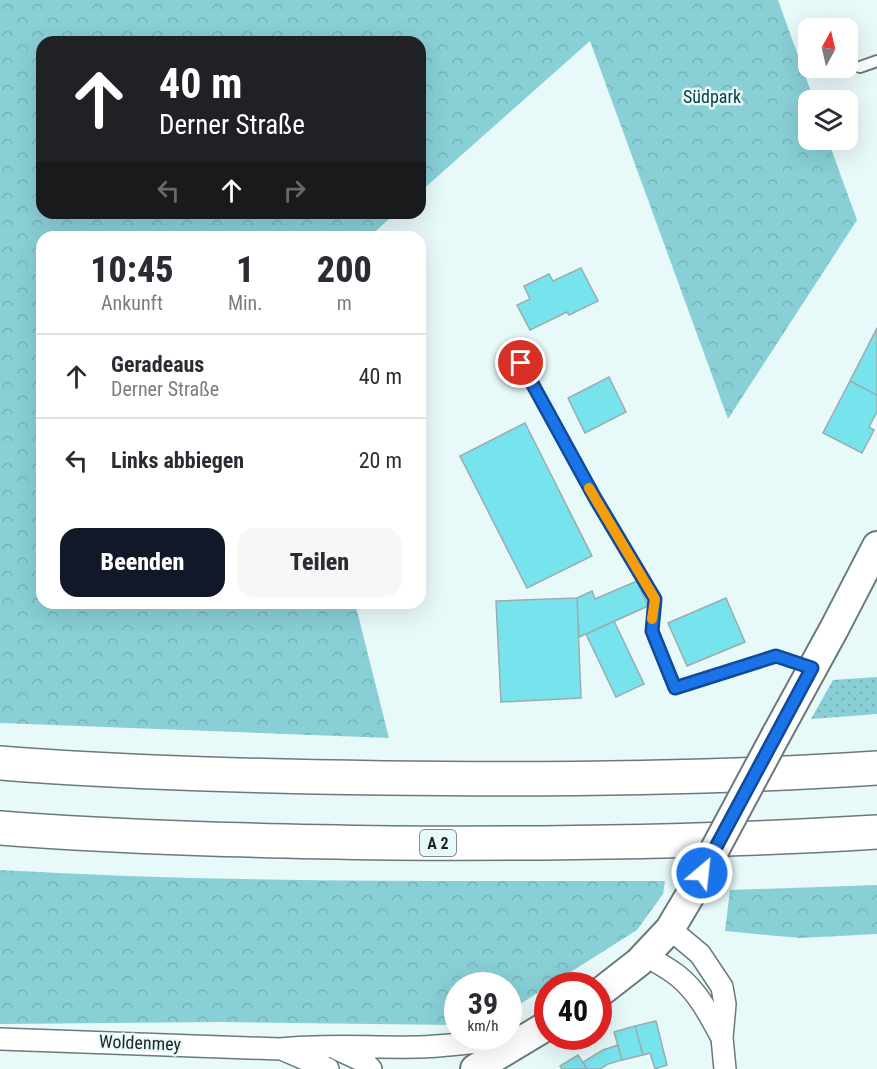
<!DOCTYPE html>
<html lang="de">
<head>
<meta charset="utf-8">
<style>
  :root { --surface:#fff; --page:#f7f7f7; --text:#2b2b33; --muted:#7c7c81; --line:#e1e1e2; --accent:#111827 }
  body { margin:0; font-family:"Roboto Condensed",sans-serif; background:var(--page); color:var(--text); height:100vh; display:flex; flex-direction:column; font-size:22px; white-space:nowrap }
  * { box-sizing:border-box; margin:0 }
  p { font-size:20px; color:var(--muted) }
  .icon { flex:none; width:33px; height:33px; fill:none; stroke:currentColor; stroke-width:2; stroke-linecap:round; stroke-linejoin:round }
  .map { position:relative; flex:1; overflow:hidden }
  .drawer { position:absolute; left:36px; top:231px; width:390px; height:378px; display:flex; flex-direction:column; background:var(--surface); border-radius:18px; box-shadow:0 6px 24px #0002 }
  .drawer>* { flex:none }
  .hud { position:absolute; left:36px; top:36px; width:390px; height:183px; border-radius:18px; box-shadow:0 6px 24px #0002; background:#202124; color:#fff; overflow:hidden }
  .needle { width:39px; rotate:8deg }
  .buttons { position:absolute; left:798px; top:18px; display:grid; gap:12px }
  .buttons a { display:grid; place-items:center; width:60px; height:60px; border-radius:12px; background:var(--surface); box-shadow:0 6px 24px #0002; font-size:30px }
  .speed { position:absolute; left:444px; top:972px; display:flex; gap:12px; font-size:30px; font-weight:700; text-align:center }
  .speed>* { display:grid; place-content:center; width:78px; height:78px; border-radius:50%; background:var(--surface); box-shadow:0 6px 24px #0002; line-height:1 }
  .speed small { font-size:15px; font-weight:400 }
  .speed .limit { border:9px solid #d22; background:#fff; color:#111 }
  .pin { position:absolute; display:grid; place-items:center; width:51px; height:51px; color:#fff; margin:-26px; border:3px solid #fff; border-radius:50%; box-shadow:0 2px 6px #0007 }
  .me { position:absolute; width:66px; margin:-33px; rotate:28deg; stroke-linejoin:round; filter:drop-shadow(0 0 4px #0008) }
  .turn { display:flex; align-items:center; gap:21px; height:126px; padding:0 24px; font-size:27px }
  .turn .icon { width:78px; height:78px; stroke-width:2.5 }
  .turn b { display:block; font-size:42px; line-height:51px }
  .lanes { display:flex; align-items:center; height:57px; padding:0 24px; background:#0003; justify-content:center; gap:30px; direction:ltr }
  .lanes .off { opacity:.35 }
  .eta { display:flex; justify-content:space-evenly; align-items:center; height:102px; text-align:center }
  .eta b { font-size:36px; font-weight:800; line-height:42px }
  .button { display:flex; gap:12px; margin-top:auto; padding:12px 24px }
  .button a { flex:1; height:69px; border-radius:18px; background:var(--accent); color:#fff; font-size:24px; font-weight:800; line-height:69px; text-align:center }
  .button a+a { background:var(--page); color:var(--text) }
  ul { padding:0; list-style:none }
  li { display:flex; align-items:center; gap:18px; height:84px; padding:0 24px; border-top:2px solid var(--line) }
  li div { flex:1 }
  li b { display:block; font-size:22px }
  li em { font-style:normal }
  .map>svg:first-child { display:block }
  .grass { fill:url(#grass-dots) }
  .forest { fill:url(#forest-crowns) }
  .building { fill:#76e3ed; stroke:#9cacae; stroke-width:1.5 }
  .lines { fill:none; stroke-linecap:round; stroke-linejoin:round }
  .lane-casing { stroke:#6a7a7b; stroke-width:14 }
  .street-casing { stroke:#6a7a7b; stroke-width:24 }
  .secondary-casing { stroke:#6a7a7b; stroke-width:32 }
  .highway-casing { stroke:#6a7a7b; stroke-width:36 }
  .lane { stroke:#fff; stroke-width:10 }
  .street { stroke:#fff; stroke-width:21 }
  .secondary { stroke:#fff; stroke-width:28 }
  .highway { stroke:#fff; stroke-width:33 }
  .secondary-bridge-casing { stroke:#6a7a7b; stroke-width:32; stroke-linecap:butt }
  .secondary-bridge { stroke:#fff; stroke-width:28 }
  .route-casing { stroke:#114b97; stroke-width:15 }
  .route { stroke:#1a73e8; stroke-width:10 }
  .slow { stroke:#f59e0b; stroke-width:10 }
  .labels { text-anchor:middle; stroke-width:5; stroke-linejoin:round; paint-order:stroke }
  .shield { fill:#e8f9fa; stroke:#5b6566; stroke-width:1.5 }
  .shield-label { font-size:16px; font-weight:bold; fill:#1f2526 }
  .park-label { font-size:18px; fill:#073d41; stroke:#e8f9fa }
  .street-label { font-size:18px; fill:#1f2526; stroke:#e8f9fa }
</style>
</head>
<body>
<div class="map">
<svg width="877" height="1069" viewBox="0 0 877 1069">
  <defs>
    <pattern id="grass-dots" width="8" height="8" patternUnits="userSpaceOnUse" patternTransform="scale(1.5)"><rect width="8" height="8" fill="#89cfd6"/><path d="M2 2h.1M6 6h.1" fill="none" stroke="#76b2b8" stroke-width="1.8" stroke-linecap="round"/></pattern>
    <pattern id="forest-crowns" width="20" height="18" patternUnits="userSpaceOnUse" patternTransform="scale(1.5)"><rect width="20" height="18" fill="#89cfd6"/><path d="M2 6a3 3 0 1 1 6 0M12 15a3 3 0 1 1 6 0" fill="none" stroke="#76b2b8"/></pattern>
  </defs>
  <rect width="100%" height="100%" fill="#e8f9fa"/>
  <path class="grass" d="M 877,677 L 877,714 L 811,719 L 833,680 Z"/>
  <path class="forest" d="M 0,0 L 778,0 L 814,100 L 808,100 L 808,140 L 828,140 L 857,220 L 728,419 L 590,41 L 420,192 L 420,42 L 42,42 L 42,213 L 396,213 L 369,237 L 42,237 L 42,603 L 355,603 L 389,738 L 0,723 Z
    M 0,870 C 222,883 444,881 665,881 L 663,894 L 637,930 L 509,1011 L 508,986 L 458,986 L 457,1023 L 453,1025 L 221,1022 L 0,1024 Z
    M 877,885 L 877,934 L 800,938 L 725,931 L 730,890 Z"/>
  <path class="building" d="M 581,268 L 598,301 L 569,315 L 567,312 L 530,330 L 517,305 L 530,299 L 524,286 L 549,274 L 553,281 Z
    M 877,328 L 877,395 L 850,381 Z
    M 609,377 L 626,412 L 585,433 L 568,398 Z
    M 850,381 L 877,395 L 877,412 L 869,427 L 874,430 L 862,453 L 823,433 Z
    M 525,423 L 592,556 L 527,588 L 460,456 Z
    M 637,581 L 648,606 L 579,637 L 577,598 L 592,591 L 595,599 Z
    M 577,598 L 581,698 L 501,702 L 496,601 Z
    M 726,598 L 745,642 L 687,666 L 668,623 Z
    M 614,621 L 644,684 L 616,697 L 586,634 Z
    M 656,1021 L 667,1065 L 655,1069 L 650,1053 L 643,1055 L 635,1026 Z
    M 635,1026 L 643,1055 L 622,1060 L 614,1032 Z
    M 618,1045 L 622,1060 L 608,1064 L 600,1069 L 587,1069 L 583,1062 L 603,1050 Z
    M 578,1055 L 587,1069 L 562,1069 L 560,1066 Z"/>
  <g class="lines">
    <g class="lane-casing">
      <path id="lane" d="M 860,67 L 877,61
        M 521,363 L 595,498 L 655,599 L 652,631 L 675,688 L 776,656 L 812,668"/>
    </g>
    <g class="street-casing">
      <path id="street" d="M 670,929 L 700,954 L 722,987 L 725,1004 L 722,1038 L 725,1069
        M 645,955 C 656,962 668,968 678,976 C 699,993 710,1016 722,1038
        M 0,1039 L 280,1049 C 326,1044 372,1048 418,1047 C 454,1046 488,1041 523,1036
        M 337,1049 L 363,1061 L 371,1069
        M 284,1050 L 328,1069"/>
    </g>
    <g class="secondary-casing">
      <path id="secondary" d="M 776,735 L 834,629 L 877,546
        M 598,994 L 639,962 L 670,929 L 692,892
        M 475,1069 L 548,1025"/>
    </g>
    <g class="highway-casing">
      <path id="highway" d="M 0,763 C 128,773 256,776 384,778 C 548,780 713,779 877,768
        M 0,828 C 131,838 262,841 393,843 C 555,844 716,842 877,832"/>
    </g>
    <use href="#lane" class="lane"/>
    <use href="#street" class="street"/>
    <use href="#secondary" class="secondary"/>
    <use href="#highway" class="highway"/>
    <g class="secondary-bridge-casing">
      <path id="secondary-bridge" d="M 692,892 L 776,735"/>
    </g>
    <use href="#secondary-bridge" class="secondary-bridge"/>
  </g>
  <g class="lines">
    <g class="route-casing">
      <path id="route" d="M 521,363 L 595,498 L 655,599 L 652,631 L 675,688 L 776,656 L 812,668 L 702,873"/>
    </g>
    <use href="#route" class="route"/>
    <path class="slow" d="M 589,488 L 655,599 L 652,619"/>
  </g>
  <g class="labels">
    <rect class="shield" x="420" y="830" width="36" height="26" rx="4.5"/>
    <g class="shield-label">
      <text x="438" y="849">A 2</text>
    </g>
    <g class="park-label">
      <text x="712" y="103">Südpark</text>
    </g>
    <g class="street-label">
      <text transform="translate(140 1043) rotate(2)" y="6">Woldenmey</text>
    </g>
  </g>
</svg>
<div class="buttons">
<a><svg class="needle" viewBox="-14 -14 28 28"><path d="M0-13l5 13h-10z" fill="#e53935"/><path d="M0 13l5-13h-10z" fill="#7c7c81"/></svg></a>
<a><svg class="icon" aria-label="layers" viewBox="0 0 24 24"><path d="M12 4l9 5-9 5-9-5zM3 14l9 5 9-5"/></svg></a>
</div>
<div class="speed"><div>39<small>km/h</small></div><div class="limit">40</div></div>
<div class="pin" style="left:521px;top:363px;background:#d93025"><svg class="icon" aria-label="arrive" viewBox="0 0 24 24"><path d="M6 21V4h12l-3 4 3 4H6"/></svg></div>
<svg class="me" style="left:702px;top:873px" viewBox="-20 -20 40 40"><circle r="17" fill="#1a73e8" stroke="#fff" stroke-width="3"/><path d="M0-11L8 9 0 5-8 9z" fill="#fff"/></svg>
<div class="hud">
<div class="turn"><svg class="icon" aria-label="ahead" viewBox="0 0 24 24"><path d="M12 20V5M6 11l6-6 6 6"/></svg><div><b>40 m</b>Derner Straße</div></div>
<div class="lanes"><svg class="icon off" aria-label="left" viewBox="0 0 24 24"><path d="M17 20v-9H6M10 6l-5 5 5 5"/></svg><svg class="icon" aria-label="ahead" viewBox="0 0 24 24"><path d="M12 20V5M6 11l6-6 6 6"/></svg><svg class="icon off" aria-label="right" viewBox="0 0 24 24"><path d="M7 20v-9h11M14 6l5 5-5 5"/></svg></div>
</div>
<section class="drawer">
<div class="eta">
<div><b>10:45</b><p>Ankunft</p></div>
<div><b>1</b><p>Min.</p></div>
<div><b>200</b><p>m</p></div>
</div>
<ul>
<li><svg class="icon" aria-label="ahead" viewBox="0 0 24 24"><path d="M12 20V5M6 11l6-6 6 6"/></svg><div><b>Geradeaus</b><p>Derner Straße</p></div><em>40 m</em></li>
<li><svg class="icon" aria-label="left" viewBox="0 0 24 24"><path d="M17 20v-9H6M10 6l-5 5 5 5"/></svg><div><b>Links abbiegen</b></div><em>20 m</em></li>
</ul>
<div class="button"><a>Beenden</a><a>Teilen</a></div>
</section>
</div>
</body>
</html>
